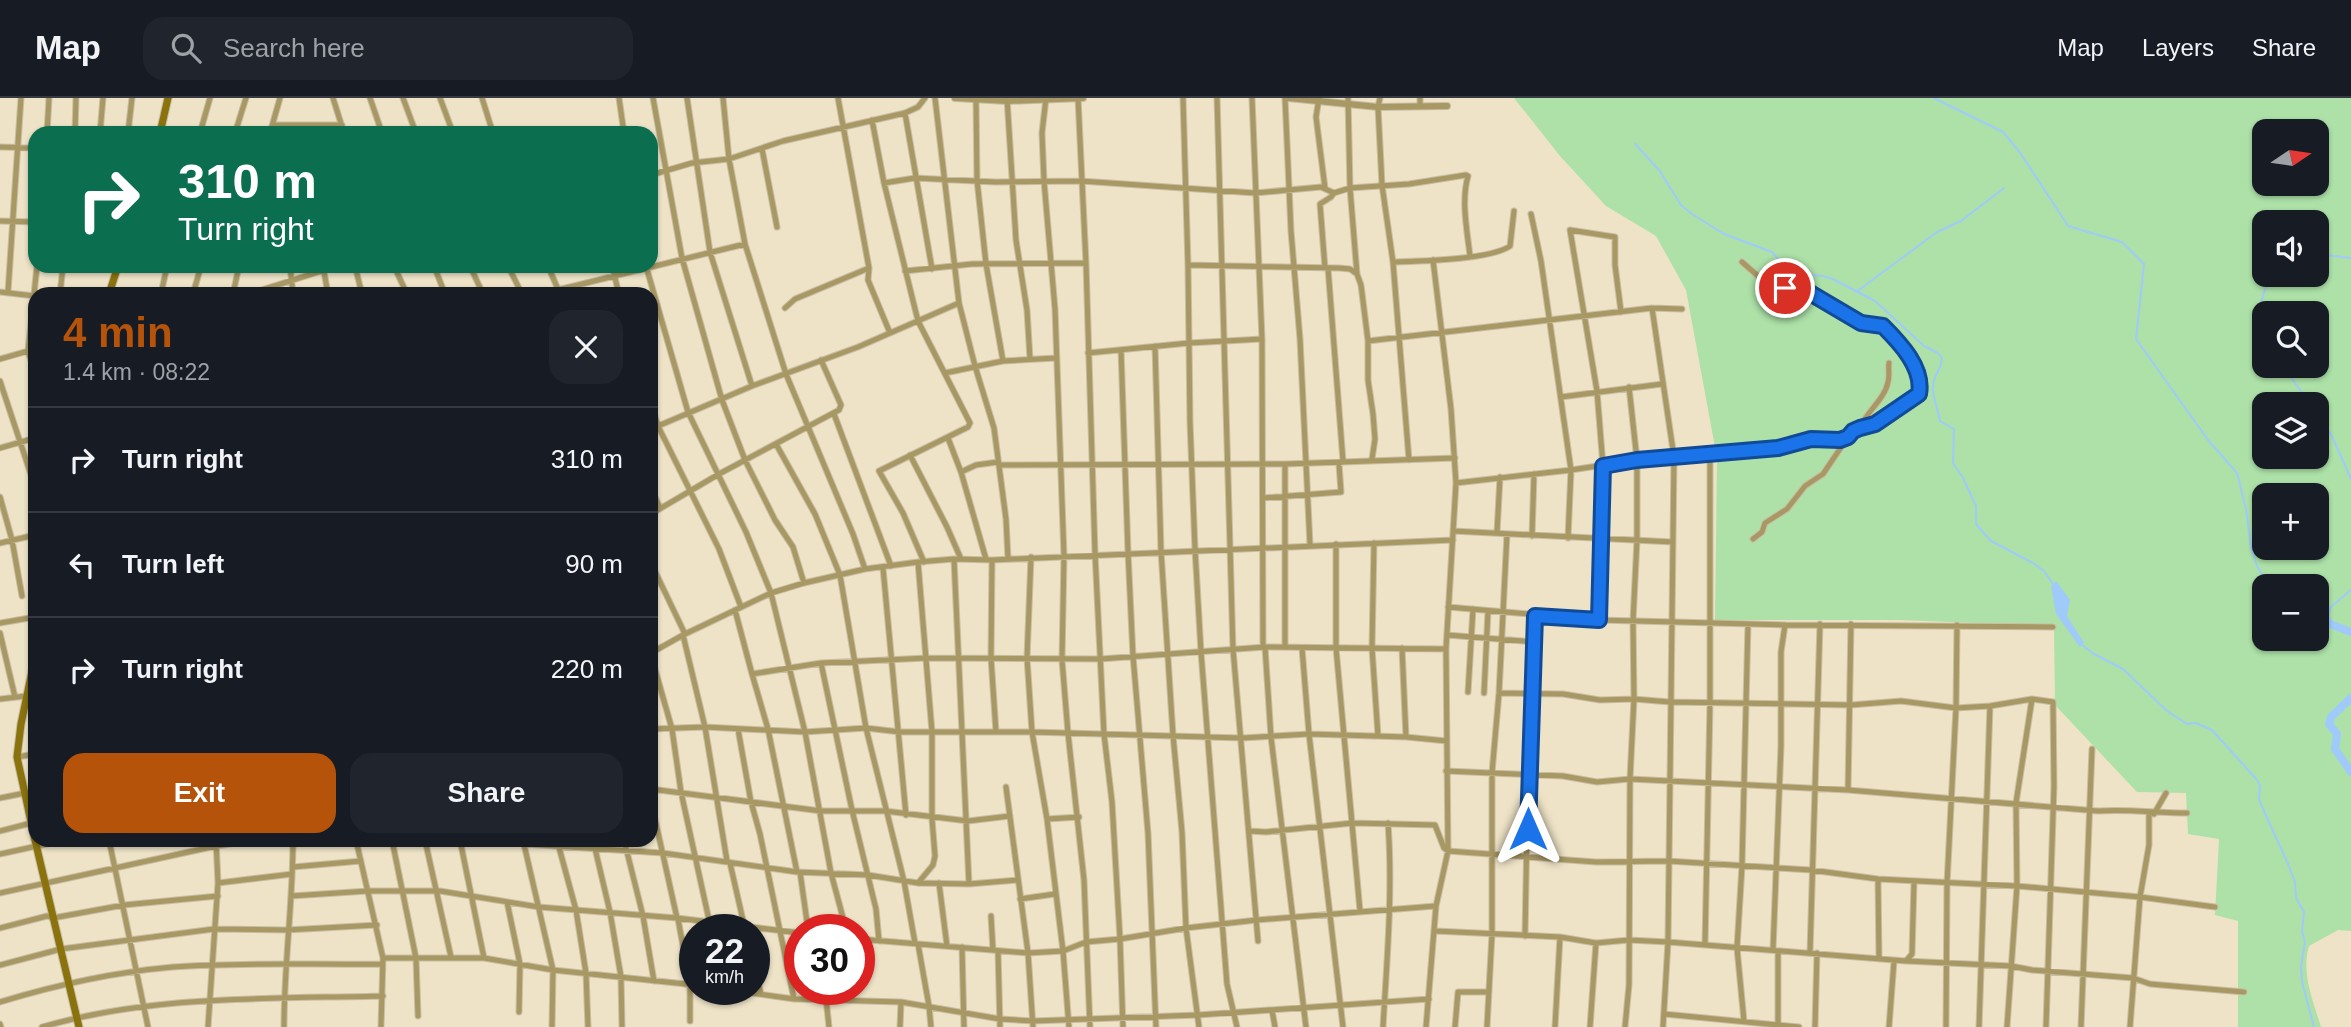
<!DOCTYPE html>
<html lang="en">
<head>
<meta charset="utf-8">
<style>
  :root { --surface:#171b24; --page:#20242c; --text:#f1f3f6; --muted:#9ea1a6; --line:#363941; --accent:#b45309 }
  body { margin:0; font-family:Arial,sans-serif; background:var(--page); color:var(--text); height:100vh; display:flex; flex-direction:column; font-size:26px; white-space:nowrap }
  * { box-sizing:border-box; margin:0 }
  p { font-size:23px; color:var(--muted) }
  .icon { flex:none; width:38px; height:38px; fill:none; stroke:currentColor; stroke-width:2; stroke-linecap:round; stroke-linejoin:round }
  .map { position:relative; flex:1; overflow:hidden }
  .panel { position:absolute; left:28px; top:189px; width:630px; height:560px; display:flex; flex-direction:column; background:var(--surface); border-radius:21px; box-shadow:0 2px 5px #0004 }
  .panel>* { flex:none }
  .hud { position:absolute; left:28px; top:28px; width:630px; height:147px; border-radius:21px; box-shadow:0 2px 5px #0004; background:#0b6e4f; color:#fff; overflow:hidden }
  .needle { width:46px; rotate:77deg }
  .fabs { position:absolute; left:2252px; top:21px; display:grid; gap:14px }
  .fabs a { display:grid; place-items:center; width:77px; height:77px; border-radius:14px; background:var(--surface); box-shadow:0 2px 5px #0004; font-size:35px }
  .speed { position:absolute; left:679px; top:816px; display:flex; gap:14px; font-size:35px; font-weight:700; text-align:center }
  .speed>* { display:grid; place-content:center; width:91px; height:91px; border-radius:50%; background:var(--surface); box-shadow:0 2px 5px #0004; line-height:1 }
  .speed small { font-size:18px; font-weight:400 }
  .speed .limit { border:10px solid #d22; background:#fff; color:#111 }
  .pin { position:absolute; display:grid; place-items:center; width:60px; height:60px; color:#fff; margin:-30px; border:4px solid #fff; border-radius:50%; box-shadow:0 2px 7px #0007 }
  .me { position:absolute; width:77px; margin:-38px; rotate:0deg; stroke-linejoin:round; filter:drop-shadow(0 0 5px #0008) }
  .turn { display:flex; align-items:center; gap:24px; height:147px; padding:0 35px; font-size:32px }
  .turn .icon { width:91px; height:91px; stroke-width:2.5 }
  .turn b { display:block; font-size:49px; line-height:60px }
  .round { display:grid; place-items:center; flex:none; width:74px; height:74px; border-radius:21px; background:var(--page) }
  .head { display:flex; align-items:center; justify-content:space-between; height:119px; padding:0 35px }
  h1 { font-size:42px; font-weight:800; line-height:52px; color:var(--accent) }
  .primary-button { display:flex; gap:14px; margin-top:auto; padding:14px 35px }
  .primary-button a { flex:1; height:80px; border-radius:21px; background:var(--accent); color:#fff; font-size:28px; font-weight:800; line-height:80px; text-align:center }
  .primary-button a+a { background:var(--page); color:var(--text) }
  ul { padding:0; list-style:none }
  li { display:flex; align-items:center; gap:21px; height:105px; padding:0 35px; border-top:2px solid var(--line) }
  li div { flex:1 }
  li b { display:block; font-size:26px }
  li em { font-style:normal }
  header { display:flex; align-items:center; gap:42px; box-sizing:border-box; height:98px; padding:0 35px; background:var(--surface); border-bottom:2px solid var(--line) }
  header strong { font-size:33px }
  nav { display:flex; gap:38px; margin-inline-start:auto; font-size:24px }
  .search { width:490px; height:63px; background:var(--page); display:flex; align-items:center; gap:18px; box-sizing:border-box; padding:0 24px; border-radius:21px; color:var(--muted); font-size:26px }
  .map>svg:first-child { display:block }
  .green { fill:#ade1a8; fill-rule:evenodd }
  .water { fill:#a0cafa }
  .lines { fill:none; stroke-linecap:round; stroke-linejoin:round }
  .stream { stroke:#a0cafa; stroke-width:2 }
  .river { stroke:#a0cafa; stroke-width:8 }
  .minor-casing { stroke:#c8bea6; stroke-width:7 }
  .tertiary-casing { stroke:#c8bea6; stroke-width:8 }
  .secondary-casing { stroke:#c8bea6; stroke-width:9 }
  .minor { stroke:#a89863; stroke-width:5 }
  .tertiary { stroke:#a89863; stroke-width:6 }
  .secondary { stroke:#8a720d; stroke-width:7 }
  .route-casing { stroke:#114b97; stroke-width:18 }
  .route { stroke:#1a73e8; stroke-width:12 }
</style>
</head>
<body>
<header>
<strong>Map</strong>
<div class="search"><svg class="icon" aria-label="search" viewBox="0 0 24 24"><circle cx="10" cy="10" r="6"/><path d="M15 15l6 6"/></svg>Search here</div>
<nav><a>Map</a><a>Layers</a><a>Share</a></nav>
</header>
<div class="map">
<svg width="2351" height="929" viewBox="0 0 2351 929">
  <rect width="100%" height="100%" fill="#eee3c7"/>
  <path class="green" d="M 1514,0 L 2351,0 L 2351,833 L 2338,832 L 2309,848 C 2301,876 2313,902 2321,929 L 2238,929 L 2238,823 L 2215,817 L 2219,741 L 2188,736 L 2186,695 L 2137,694 L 2055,607 L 2054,528 L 1898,522 L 1715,522 L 1717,360 L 1686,192 L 1656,138 L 1606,108 L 1560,58 ZM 2264,33 L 2317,33 L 2317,86 L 2264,86 ZM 2264,124 L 2317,124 L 2317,177 L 2264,177 ZM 2264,215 L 2317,215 L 2317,268 L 2264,268 ZM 2264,306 L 2317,306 L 2317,359 L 2264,359 ZM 2264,397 L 2317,397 L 2317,450 L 2264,450 ZM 2264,488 L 2317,488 L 2317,541 L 2264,541 Z"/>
  <path class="water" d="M 2056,483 L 2070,502 L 2067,518 L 2084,545 L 2080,549 L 2056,516 L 2051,488 Z"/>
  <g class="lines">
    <path class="stream" d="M 1934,0 L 2003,34 L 2021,56 L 2068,128 L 2122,144 L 2144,166 L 2136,241 L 2208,342 L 2237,375 L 2246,411 L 2251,450 L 2257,468 L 2269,488
      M 1635,46 L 1659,72 L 1681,107 L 1692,116 L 1724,136 L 1772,154 L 1779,162 L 1801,176 L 1823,178 L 1833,181 L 1875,203 L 1924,248 L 1938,255 L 1942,260 C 1941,271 1937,273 1934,282 C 1930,295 1938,310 1940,323 L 1954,331 L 1953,365 L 1963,380 L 1976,408 L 1976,426 L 1991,443 L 2033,465 L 2044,473 L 2053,486
      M 2317,156 L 2351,160
      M 1856,194 L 1937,134 L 1961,123 L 2004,90
      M 2264,251 L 2260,247 L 2258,215 L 2269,177
      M 2279,268 L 2290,278 L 2310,306
      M 2317,316 L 2332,338 L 2351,381
      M 2317,510 L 2327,512 L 2351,492
      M 2081,546 L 2094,556 L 2123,571 L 2167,613 L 2187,626 L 2196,625 L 2212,632 L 2258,683 L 2260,688 L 2259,701 L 2263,711 L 2288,766 L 2295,784 L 2296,800 L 2304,814 L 2302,833 L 2305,844 L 2301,869 L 2302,884 L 2314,929"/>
    <path class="river" d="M 2327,512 L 2325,519 L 2330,526 L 2351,534
      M 2351,600 L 2331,619 L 2329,626 L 2337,636 L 2335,651 L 2351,674"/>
    <g class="minor-casing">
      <path id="minor" d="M 333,0 L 344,35
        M 370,0 L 382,35
        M 403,0 L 416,35
        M 440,0 L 453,35
        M 482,0 L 493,35
        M 619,0 L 624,35
        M 653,0 L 682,160 L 722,302 L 745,362 L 775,422 L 793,449 L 804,485
        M 687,0 L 710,154 L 752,288 L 858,249 L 959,205
        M 723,0 L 729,61 L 745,146 L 786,276 L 853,436 L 865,471
        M 838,0 L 869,170 L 868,182 L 890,235
        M 935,0 L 959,205 L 975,268 L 994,330 L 1006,421 L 1008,461
        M 1007,0 L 1016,142 L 1027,212 L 1030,261
        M 1046,0 L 1042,35 L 1044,83 L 1055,211 L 1064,458 L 1062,562 L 1068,635 L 1084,782 L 1090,929
        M 1078,0 L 1086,165 L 1095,455 L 1104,636 L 1112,704 L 1120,841 L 1123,929
        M 1183,0 L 1188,167 L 1190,324 L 1195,451 L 1201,554 L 1227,886 L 1237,929
        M 1217,0 L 1233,551 L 1258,843
        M 1252,0 L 1262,241 L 1263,549
        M 1285,0 L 1291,133 L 1300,241 L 1310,447
        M 1319,0 L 1316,19 L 1325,90
        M 1348,0 L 1350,90 L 1357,176
        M 1380,0 L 1378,9 L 1382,87 L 1393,164 L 1409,362
        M 976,1 L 977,82 L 986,166 L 1003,263
        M 1420,8 L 1420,0
        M 905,15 L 932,171
        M 872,22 L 884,85 L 918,223 L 970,325 L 968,329 L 879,373 L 903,415 L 924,464
        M 273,27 L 342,27
        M 47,35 L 49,0
        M 75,35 L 76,0
        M 100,35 L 103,0
        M 128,35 L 132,0
        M 200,35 L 210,0
        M 235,35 L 246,0
        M 270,35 L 280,0
        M 0,49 L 35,50
        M 762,51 L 777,129
        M 651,77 L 692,65 L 729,61 L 783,43 L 905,15 L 918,9 L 925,0
        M 1468,78 C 1461,103 1467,132 1470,158
        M 884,85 L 915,80 L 995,84 L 1081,83 L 1255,95 L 1321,89 L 1334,95 L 1350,90 L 1409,86 L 1466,77
        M 1531,116 L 1541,163 L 1571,372 L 1568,440
        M 0,123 L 35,124
        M 1393,164 C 1419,163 1490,162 1510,148 L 1514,113
        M 1188,167 L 1339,170 L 1350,171 L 1357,176 L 1361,187 L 1368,243 L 1368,282 L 1373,316 L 1375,341 L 1372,361
        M 290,168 L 293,196
        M 323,168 L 328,196
        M 355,168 L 362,196
        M 394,168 L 407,196
        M 434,168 L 445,196
        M 470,168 L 483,196
        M 508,168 L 522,196
        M 548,168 L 560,196
        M 612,168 L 619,196
        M 646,168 L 688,314 L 746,434 L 771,495 L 805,634 L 831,775 L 846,831
        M 1325,170 L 1320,106 L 1331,99 L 1334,95
        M 905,173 L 972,166 L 1086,165
        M 0,194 L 35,198
        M 8,194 L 21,0
        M 60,196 L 63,168
        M 161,196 L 167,168
        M 193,196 L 201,168
        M 233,196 L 239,168
        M 249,196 L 337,168
        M 541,196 L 745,146
        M 785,210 L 795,201 L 869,170
        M 1652,210 L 1674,359 L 1668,844 L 1663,929
        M 1368,243 L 1652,210 L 1682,211
        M 1155,248 L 1161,453 L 1173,637 L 1182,734 L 1186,830 L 1199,929
        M 1121,252 L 1128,454 L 1133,558 L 1148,735 L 1156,929
        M 1088,255 L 1189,245 L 1262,241
        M 0,261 L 35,251
        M 35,275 L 28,253 L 37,168
        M 945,275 L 1003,263 L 1056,260
        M 0,283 L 35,389
        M 1561,299 L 1662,286
        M 651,306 L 658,328 L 719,451 L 741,509
        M 834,316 L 891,468
        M 1860,330 C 1866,314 1885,301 1888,284 C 1890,278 1888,271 1889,265
        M 651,331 L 752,288
        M 948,340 L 961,374 L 986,461
        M 776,346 L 815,416 L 840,477 L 866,630 L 904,783 L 915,845
        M 0,350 L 35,340
        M 910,357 L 947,429 L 961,461
        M 961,374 L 976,367 L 998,364 L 999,367 L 1285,366 L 1455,360
        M 1456,385 L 1571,372 L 1637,362 L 1778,350 L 1811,341 L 1840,342 L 1848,339 L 1860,330 L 1875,326 L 1919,296 C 1924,270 1900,245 1883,228 L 1861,225 L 1800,189 L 1785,190 L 1776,185 L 1765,184 L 1742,164
        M 651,390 L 660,410
        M 0,399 L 12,442 L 22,498
        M 1263,400 L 1341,394 L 1339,366 L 1343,363 L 1328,170
        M 651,416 L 719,376 L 839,312 L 841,307 L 821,262
        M 1453,433 L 1673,444
        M 1497,435 L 1500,379
        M 1532,438 L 1534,376
        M 1753,441 L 1762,434 L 1765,425 L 1787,411 L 1805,388 L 1823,376 L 1848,339
        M 0,445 L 35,437
        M 1374,445 L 1372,550 L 1378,638
        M 1336,446 L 1336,550 L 1360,813
        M 1031,459 L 1027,560 L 1032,634 L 1047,721 L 1063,853 L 1069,929
        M 954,461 L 969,786
        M 992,462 L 991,560 L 996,634
        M 918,464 L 932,634 L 932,721 L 935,758 L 933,767 L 918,785
        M 651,465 L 685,536
        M 883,470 L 906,717
        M 1448,509 L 1599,522 L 1785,527 L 2053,529
        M 735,512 L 752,576
        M 1599,522 L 1603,368 L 1597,293 L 1570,132 L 1615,139 L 1615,167 L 1621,214
        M 0,525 L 35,519
        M 0,535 L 15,599
        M 683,537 L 705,629 L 727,763
        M 1447,537 L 1534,544
        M 651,540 L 656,552
        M 1265,549 L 1271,639 L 1306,929
        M 1285,549 L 1285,366
        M 1302,550 L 1309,636 L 1343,929
        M 1402,550 L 1406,639
        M 651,555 L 683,537 L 771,495 L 804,485 L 865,471 L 918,464 L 954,461 L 992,462 L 1453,442
        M 651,557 L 672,631 L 681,694 L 711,831
        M 821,565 L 852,712 L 876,811 L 879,843
        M 1468,594 L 1473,511
        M 1484,595 L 1488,513
        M 1499,595 L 1563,596 L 1600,602 L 1634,601 L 1670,604 L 1851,607 L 1901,603 L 1956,610 L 1990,608 L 2032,601 L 2053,604 L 2054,688 L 2046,929
        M 0,601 L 35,597
        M 651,631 L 705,629 L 805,634 L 866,630 L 900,634 L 1032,634 L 1242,640 L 1309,636 L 1406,639 L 1447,643
        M 738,631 L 751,704 L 760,736 L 794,901
        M 17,659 L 35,656
        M 1446,673 L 1563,678 L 1597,684 L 1630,681 L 1848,692 L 2098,713 C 2128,711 2157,715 2187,715
        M 1006,689 L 1028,855 L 1033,929
        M 651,691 L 821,713 L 885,713 L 968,723 L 1010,718
        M 1848,692 L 1851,526
        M 0,700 L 35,693
        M 651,703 L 677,820
        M 2154,716 L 2166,695
        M 1047,721 L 1079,719
        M 0,733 L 35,724
        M 1250,733 L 1266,734 L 1353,725 L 1435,727 L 1444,750 L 1448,753 L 1596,764 L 1668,763 L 1811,772 L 1878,781 L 2017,788 L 2140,799 L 2215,809
        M 109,742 L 148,929
        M 356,742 L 383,860 L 381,929
        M 392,742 L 416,860 L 418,918
        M 425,742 L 451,859
        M 460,742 L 484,860
        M 523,742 L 553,872 L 552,929
        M 557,742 L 576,812 L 586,875 L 588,929
        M 593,742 L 610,814 L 621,879 L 622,929
        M 624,742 L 643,818 L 654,883
        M 524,746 L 663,755 L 797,774 L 868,777 L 918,785 L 969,786 L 1018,782
        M 0,756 L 65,742
        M 730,765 L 745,831
        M 293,769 L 361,763
        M 797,774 L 768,631 L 752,576 L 821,565 L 927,560 L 1100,561 L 1265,549 L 1446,551
        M 800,774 L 808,831
        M 1878,781 L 1879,860
        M 218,785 L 292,776
        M 939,785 L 947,848
        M 0,795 L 216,748 L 256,742
        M 291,798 L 368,793 L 440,793 L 539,809 L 677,820 L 800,835
        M 1020,801 L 1055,796
        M 507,804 L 520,866 L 519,914
        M 991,818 L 993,852
        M 678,821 L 690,886 L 690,923
        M 0,830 L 47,818 L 53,820 L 124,807 L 218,798
        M 1435,833 L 1560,839 L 1596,845 L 1629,842 L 1668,844 L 1906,863 L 1912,856 L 1914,784
        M 1525,838 L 1528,676 L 1535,518
        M 859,841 L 1028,855 L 1063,853 L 1086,844 L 1120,841 L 1186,830 L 1257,822 L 1436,808
        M 918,846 L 929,908 L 931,929
        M 1705,847 L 1710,605 L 1710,356
        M 962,849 L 964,929
        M 1773,852 L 1781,648 L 1781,554 L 1785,527
        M 998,853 L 1000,929
        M 1810,855 L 1820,526
        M 383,860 L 484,860 L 553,872 L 695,887
        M 1906,863 L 2011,868 L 2032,872 L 2133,880 L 2150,886 L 2244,894
        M 0,867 L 61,851 L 214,831 L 287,832 L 377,827
        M 754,868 L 761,896
        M 722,891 L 794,901 L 901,904 L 1000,921 L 1033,923 L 1198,917 L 1429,901
        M 825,891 L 829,929
        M 0,904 C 56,887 115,874 173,869 C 243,864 313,867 383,866
        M 1272,912 L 1275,929
        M 1664,916 L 1799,929
        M 1744,923 L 1737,850 L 1742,768 L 1748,526
        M 0,926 L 1,929
        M 1778,928 L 1778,853
        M 42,929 C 152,897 268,901 383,898
        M 208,929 L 218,785 L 216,742
        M 284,929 C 284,866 293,804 293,742
        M 900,929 L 901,904
        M 1383,929 C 1387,861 1393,793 1388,725
        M 1426,929 L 1436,808 L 1448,753 L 1446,551 L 1456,385 L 1451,311 L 1433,162
        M 1455,929 L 1458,894 L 1489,894
        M 1487,929 L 1492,836 L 1492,675 L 1499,595 L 1507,436
        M 1555,929 L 1560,839
        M 1590,929 L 1596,845
        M 1625,929 L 1629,887 L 1630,681 L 1634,601 L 1633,523 L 1637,442 L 1637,362 L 1629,289
        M 1815,929 L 1817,855
        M 1889,929 L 1894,863
        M 1946,929 L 1947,786 L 1956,610 L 1957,527
        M 1979,929 L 1990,608
        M 2007,929 L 2017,788 L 2016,705 L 2032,601
        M 2081,929 L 2092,651
        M 2130,929 L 2140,799 L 2149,747 L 2149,715"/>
    </g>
    <g class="tertiary-casing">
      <path id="tertiary" d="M 955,0 L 1007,3 L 1083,0
        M 1288,0 L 1378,9 L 1447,8"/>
    </g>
    <g class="secondary-casing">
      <path id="secondary" d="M 160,35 L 168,0
        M 109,196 L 118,168
        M 35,559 L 21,626 L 17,659 L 35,742
        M 35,742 L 79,929"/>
    </g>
    <use href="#minor" class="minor"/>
    <use href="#tertiary" class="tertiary"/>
    <use href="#secondary" class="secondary"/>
  </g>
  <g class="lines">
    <g class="route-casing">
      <path id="route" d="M 1528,731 L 1535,518 L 1599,522 L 1603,368 L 1637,362 L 1778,350 L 1811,341 L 1840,342 L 1848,339 L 1853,333 L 1860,330 L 1875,326 L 1919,296 C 1924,270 1900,245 1883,228 L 1861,225 L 1800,189 L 1785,190"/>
    </g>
    <use href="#route" class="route"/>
  </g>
</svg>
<div class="fabs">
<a><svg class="needle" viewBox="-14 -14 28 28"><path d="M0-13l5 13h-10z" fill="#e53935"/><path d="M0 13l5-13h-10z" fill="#9ea1a6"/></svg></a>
<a><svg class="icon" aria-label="sound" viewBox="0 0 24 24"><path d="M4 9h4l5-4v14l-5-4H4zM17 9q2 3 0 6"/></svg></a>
<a><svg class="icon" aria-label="search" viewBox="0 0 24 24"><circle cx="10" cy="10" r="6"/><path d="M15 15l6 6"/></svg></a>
<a><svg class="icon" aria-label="layers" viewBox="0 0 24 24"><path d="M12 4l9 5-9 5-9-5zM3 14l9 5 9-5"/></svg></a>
<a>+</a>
<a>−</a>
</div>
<div class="speed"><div>22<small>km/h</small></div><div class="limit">30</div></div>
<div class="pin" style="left:1785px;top:190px;background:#d93025"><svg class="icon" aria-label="arrive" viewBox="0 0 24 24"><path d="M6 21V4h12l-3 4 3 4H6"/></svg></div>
<svg class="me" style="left:1528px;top:731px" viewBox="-20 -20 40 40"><path d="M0-17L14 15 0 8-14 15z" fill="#1a73e8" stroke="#fff" stroke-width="4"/></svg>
<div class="hud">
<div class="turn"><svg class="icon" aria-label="right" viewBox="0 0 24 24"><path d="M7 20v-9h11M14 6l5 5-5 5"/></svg><div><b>310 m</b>Turn right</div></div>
</div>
<section class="panel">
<div class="head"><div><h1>4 min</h1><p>1.4 km · 08:22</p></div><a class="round"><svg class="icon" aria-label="close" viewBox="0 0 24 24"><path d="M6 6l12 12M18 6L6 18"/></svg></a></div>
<ul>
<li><svg class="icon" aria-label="right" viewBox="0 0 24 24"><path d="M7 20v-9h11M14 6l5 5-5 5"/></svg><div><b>Turn right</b></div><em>310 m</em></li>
<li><svg class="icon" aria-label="left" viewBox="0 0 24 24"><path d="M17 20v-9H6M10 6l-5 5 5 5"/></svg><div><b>Turn left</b></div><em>90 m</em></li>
<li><svg class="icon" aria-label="right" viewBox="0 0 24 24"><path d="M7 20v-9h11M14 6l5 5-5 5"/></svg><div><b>Turn right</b></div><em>220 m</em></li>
</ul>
<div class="primary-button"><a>Exit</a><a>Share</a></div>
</section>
</div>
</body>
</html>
